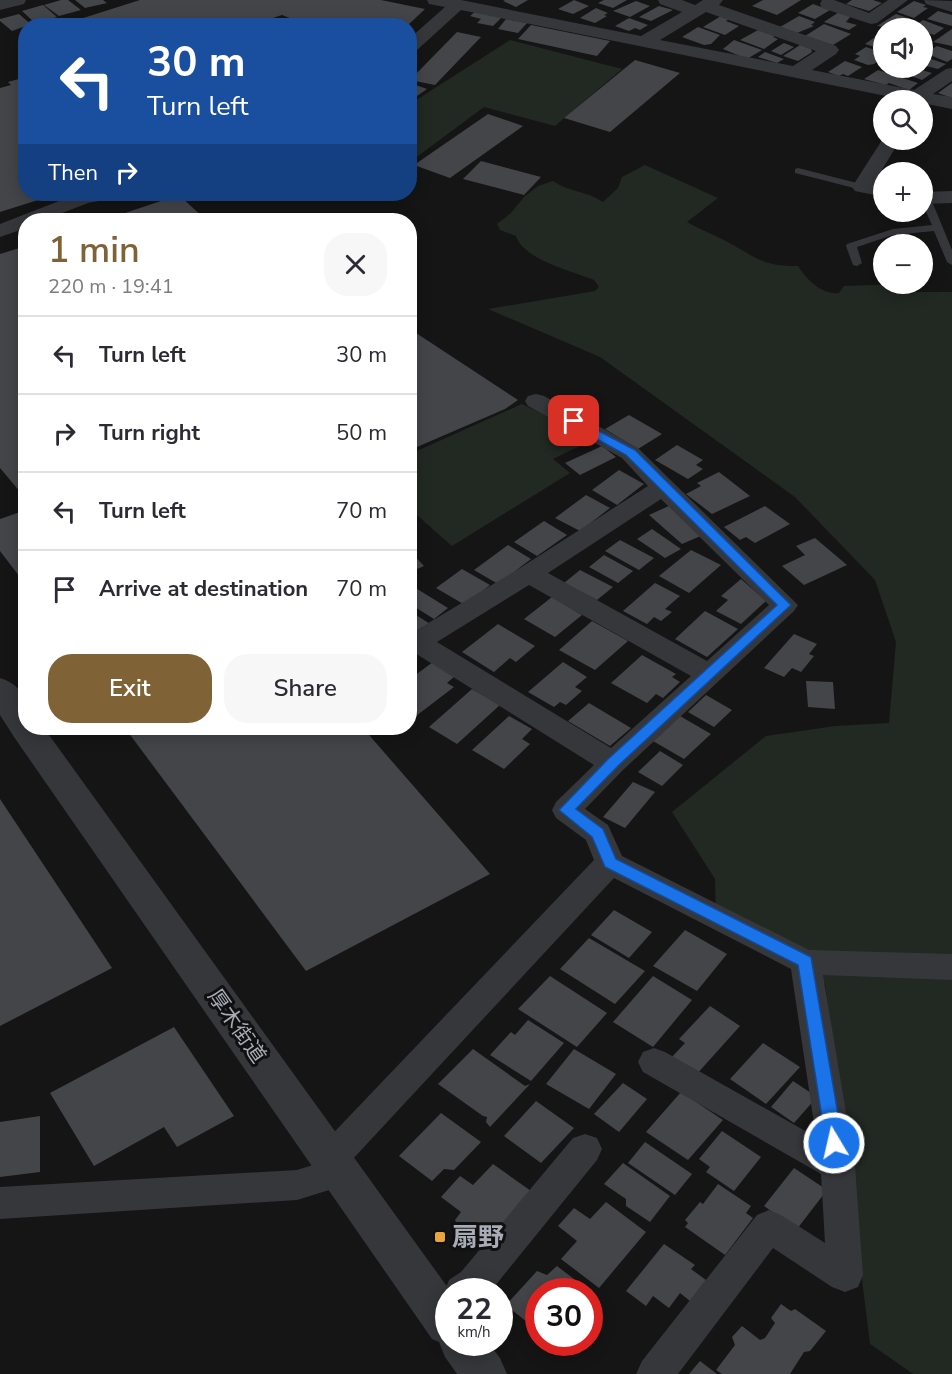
<!DOCTYPE html>
<html lang="en">
<head>
<meta charset="utf-8">
<style>
  :root { --surface:#fff; --page:#f7f7f7; --text:#2b2b33; --muted:#7c7c81; --line:#e1e1e2; --accent:#806237 }
  body { margin:0; font-family:"Nunito Sans","Noto Sans JP",sans-serif; background:var(--page); color:var(--text); height:100vh; display:flex; flex-direction:column; font-size:22px; white-space:nowrap }
  * { box-sizing:border-box; margin:0 }
  p { font-size:20px; color:var(--muted) }
  .icon { flex:none; width:33px; height:33px; fill:none; stroke:currentColor; stroke-width:2; stroke-linecap:round; stroke-linejoin:round }
  .map { position:relative; flex:1; overflow:hidden }
  .details { position:absolute; left:18px; top:213px; width:399px; height:522px; display:flex; flex-direction:column; background:var(--surface); border-radius:24px; box-shadow:0 3px 15px #0003 }
  .details>* { flex:none }
  .banner { position:absolute; left:18px; top:18px; width:399px; height:183px; border-radius:24px; box-shadow:0 3px 15px #0003; background:#1a4fa0; color:#fff; overflow:hidden }
  .fabs { position:absolute; left:873px; top:18px; display:grid; gap:12px }
  .fabs a { display:grid; place-items:center; width:60px; height:60px; border-radius:50%; background:var(--surface); box-shadow:0 3px 15px #0003; font-size:30px }
  .speed { position:absolute; left:435px; top:1278px; display:flex; gap:12px; font-size:30px; font-weight:700; text-align:center }
  .speed>* { display:grid; place-content:center; width:78px; height:78px; border-radius:50%; background:var(--surface); box-shadow:0 3px 15px #0003; line-height:1 }
  .speed small { font-size:15px; font-weight:400 }
  .speed .limit { border:9px solid #d22; background:#fff; color:#111 }
  .pin { position:absolute; display:grid; place-items:center; width:51px; height:51px; color:#fff; margin:-26px; border-radius:12px; box-shadow:0 3px 9px #0006 }
  .me { position:absolute; width:66px; margin:-33px; rotate:351deg; stroke-linejoin:round; filter:drop-shadow(0 0 4px #0008) }
  .turn { display:flex; align-items:center; gap:21px; height:126px; padding:0 30px; font-size:27px }
  .turn .icon { width:78px; height:78px; stroke-width:2.5 }
  .turn b { display:block; font-size:42px; line-height:51px }
  .then { display:flex; align-items:center; height:57px; padding:0 30px; background:#0003; gap:12px; font-size:22px }
  .round { display:grid; place-items:center; flex:none; width:63px; height:63px; border-radius:24px; background:var(--page) }
  .headline { display:flex; align-items:center; justify-content:space-between; height:102px; padding:0 30px }
  h1 { font-size:36px; font-weight:600; line-height:45px; color:var(--accent) }
  .action { display:flex; gap:12px; margin-top:auto; padding:12px 30px }
  .action a { flex:1; height:69px; border-radius:24px; background:var(--accent); color:#fff; font-size:24px; font-weight:600; line-height:69px; text-align:center }
  .action a+a { background:var(--page); color:var(--text) }
  ul { padding:0; list-style:none }
  li { display:flex; align-items:center; gap:18px; height:78px; padding:0 30px; border-top:2px solid var(--line) }
  li div { flex:1 }
  li b { display:block; font-size:22px }
  li em { font-style:normal }
  .map>svg:first-child { display:block }
  .green { fill:#212922 }
  .building { fill:#444549 }
  .lines { fill:none; stroke-linecap:round; stroke-linejoin:round }
  .service { fill:#36373b; fill-rule:evenodd }
  .minor { fill:#36373b; fill-rule:evenodd }
  .tertiary { fill:#36373b; fill-rule:evenodd }
  .route { fill:#1a73e8; stroke:#114b97; stroke-width:1.5 }
  .poi-dot { fill:#e8a63b; stroke:#101011; stroke-width:2 }
  .labels { text-anchor:middle; stroke-width:6; stroke-linejoin:round; paint-order:stroke }
  .street-label { font-size:21px; fill:#a7acb6; stroke:#101011 }
  .near-poi-label { font-size:26px; font-weight:bold; fill:#a7acb6; stroke:#101011; text-anchor:start }
</style>
</head>
<body>
<div class="map">
<svg width="952" height="1374" viewBox="0 0 952 1374">
  <rect width="100%" height="100%" fill="#151516"/>
  <path class="green" d="M 510,40 L 622,69 L 555,126 L 484,107 L 410,162 L 410,104 Z
    M 645,165 L 718,198 L 687,222 C 701,230 718,236 733,245 C 760,260 764,266 798,266 C 807,280 822,295 839,293 L 844,286 L 901,284 L 914,292 L 952,292 L 952,1374 L 913,1374 L 870,1344 L 825,983 L 716,919 L 715,879 L 672,812 L 766,736 L 835,726 L 889,723 L 896,642 L 875,580 L 795,497 L 600,357 L 488,309 L 595,291 L 599,287 L 594,280 C 572,271 524,260 516,236 L 500,230 L 497,224 L 511,213 L 524,197 L 538,186 L 553,181 C 568,192 588,191 603,202 L 618,188 L 622,177 Z
    M 522,404 L 594,439 L 553,459 L 570,473 L 452,546 L 410,509 L 410,454 Z"/>
  <path class="building" d="M 61,0 L 68,0 L 81,10 L 59,16 L 44,5 Z
    M 75,0 L 103,0 L 107,3 L 85,8 Z
    M 140,0 L 381,0 L 425,9 L 407,26 L 297,26 L 287,24 L 292,19 L 282,15 L 249,26 L 58,26 Z
    M 505,0 L 528,0 L 516,7 L 503,1 Z
    M 574,0 L 589,6 L 573,14 L 558,9 Z
    M 604,0 L 627,0 L 613,8 L 598,3 Z
    M 763,0 L 801,0 L 777,15 L 752,6 Z
    M 852,0 L 873,0 L 882,3 L 869,11 L 846,4 Z
    M 636,1 L 650,6 L 630,17 L 613,11 Z
    M 914,1 L 926,5 L 923,7 L 928,8 L 914,18 L 897,12 Z
    M 813,4 L 830,10 L 815,19 L 798,13 Z
    M 43,5 L 57,17 L 35,23 L 22,11 Z
    M 659,6 L 673,10 L 651,21 L 639,17 Z
    M 596,8 L 608,13 L 604,15 L 607,16 L 595,23 L 580,18 Z
    M 477,10 L 503,16 L 493,26 L 477,23 L 481,19 L 470,16 Z
    M 938,11 L 952,15 L 952,26 L 927,19 Z
    M 839,12 L 851,16 L 846,22 L 857,25 L 849,30 L 824,22 Z
    M 19,14 L 33,26 L 26,26 L 12,31 L 0,21 L 0,19 Z
    M 896,14 L 911,19 L 897,28 L 877,26 Z
    M 721,16 L 729,19 L 726,21 L 739,26 L 725,35 L 703,27 Z
    M 799,16 L 815,22 L 811,25 L 814,26 L 797,33 L 780,27 Z
    M 629,18 L 648,25 L 640,30 L 635,28 L 629,31 L 615,26 Z
    M 506,19 L 527,23 L 518,33 L 498,29 Z
    M 923,20 L 944,28 L 934,35 L 922,31 L 922,28 L 912,28 Z
    M 824,24 L 851,34 L 833,45 L 805,36 Z
    M 531,25 L 610,41 L 597,56 L 518,39 Z
    M 698,27 L 720,35 L 711,44 L 704,45 L 682,37 Z
    M 952,29 L 952,46 L 933,42 Z
    M 758,30 L 775,36 L 773,37 L 778,39 L 764,49 L 740,40 Z
    M 457,32 L 481,37 L 435,85 L 410,80 Z
    M 881,33 L 884,33 L 884,50 L 865,44 Z
    M 734,40 L 762,50 L 747,59 L 723,49 Z
    M 784,43 L 794,47 L 781,55 L 771,51 Z
    M 800,45 L 811,49 L 812,52 L 798,61 L 783,56 Z
    M 937,46 L 952,51 L 952,59 L 947,62 L 925,53 Z
    M 866,47 L 884,53 L 884,54 L 877,58 L 880,60 L 874,64 L 868,65 L 854,60 L 860,56 L 855,54 Z
    M 765,52 L 784,59 L 777,63 L 758,57 Z
    M 922,56 L 946,64 L 938,69 L 922,65 Z
    M 635,60 L 680,73 L 610,132 L 564,118 Z
    M 845,61 L 862,67 L 848,76 L 843,74 L 839,76 L 828,72 Z
    M 880,68 L 915,68 L 932,73 L 922,80 L 911,76 L 908,78 Z
    M 878,70 L 918,83 L 909,90 L 889,83 L 886,85 L 864,79 Z
    M 26,77 L 26,194 L 57,194 L 0,212 L 0,88 L 11,85 L 8,82 Z
    M 410,83 L 427,89 L 410,101 Z
    M 952,83 L 952,98 L 938,93 Z
    M 488,114 L 523,126 L 450,178 L 414,165 Z
    M 481,161 L 541,177 L 524,195 L 463,179 Z
    M 179,195 L 206,220 L 104,220 Z
    M 26,246 L 26,499 L 0,468 L 0,254 Z
    M 410,329 L 518,400 L 505,409 L 410,450 Z
    M 629,415 L 662,434 L 638,449 L 605,429 Z
    M 677,445 L 703,460 L 696,465 L 703,469 L 688,479 L 655,460 Z
    M 602,446 L 616,457 L 580,475 L 565,463 Z
    M 619,470 L 644,484 L 617,505 L 592,490 Z
    M 719,472 L 750,496 L 712,514 L 686,494 L 701,486 L 697,483 Z
    M 586,495 L 610,508 L 580,531 L 555,518 Z
    M 671,505 L 703,535 L 682,544 L 649,515 Z
    M 765,506 L 790,524 L 755,543 L 746,537 L 740,540 L 724,527 Z
    M 26,510 L 26,585 L 0,551 L 0,519 Z
    M 544,521 L 567,535 L 537,556 L 514,542 Z
    M 652,529 L 681,549 L 665,558 L 637,539 Z
    M 815,538 L 847,565 L 804,585 L 782,566 L 805,555 L 796,546 Z
    M 620,540 L 654,558 L 639,570 L 605,551 Z
    M 508,545 L 531,559 L 498,584 L 474,570 Z
    M 691,550 L 721,565 L 689,593 L 659,576 Z
    M 410,551 L 424,566 L 410,572 Z
    M 604,555 L 633,571 L 618,583 L 589,567 Z
    M 462,569 L 490,585 L 465,605 L 436,588 Z
    M 580,570 L 613,587 L 597,600 L 564,583 Z
    M 741,579 L 766,601 L 741,624 L 716,611 L 728,600 L 721,596 Z
    M 655,583 L 680,596 L 665,609 L 672,612 L 661,621 L 654,617 L 647,624 L 623,611 Z
    M 414,587 L 448,608 L 434,619 L 410,604 L 410,590 Z
    M 552,597 L 582,615 L 555,637 L 524,619 Z
    M 410,611 L 430,624 L 415,635 L 410,631 Z
    M 705,611 L 738,629 L 707,657 L 675,639 Z
    M 592,621 L 628,641 L 595,670 L 559,650 Z
    M 498,624 L 535,646 L 516,662 L 510,658 L 494,672 L 462,652 Z
    M 794,634 L 817,644 L 809,654 L 814,656 L 801,672 L 792,668 L 784,677 L 764,668 Z
    M 642,655 L 676,674 L 672,677 L 680,682 L 663,698 L 656,694 L 647,703 L 611,683 Z
    M 433,662 L 455,676 L 447,683 L 454,687 L 416,716 L 410,711 L 410,690 L 417,684 L 410,679 Z
    M 563,662 L 587,677 L 575,687 L 582,691 L 566,705 L 560,702 L 554,707 L 528,692 Z
    M 806,681 L 833,682 L 835,709 L 808,707 Z
    M 472,689 L 500,705 L 457,744 L 429,727 Z
    M 706,695 L 732,710 L 714,727 L 688,712 Z
    M 589,703 L 631,728 L 610,746 L 568,721 Z
    M 509,716 L 532,729 L 522,739 L 530,744 L 504,769 L 472,750 Z
    M 680,716 L 711,734 L 684,759 L 653,741 Z
    M 125,728 L 363,728 L 490,874 L 306,971 Z
    M 660,751 L 683,765 L 662,786 L 638,772 Z
    M 633,782 L 655,792 L 625,828 L 603,817 Z
    M 0,799 L 112,968 L 0,1026 Z
    M 614,910 L 652,932 L 629,958 L 591,935 Z
    M 685,930 L 727,954 L 697,991 L 653,966 Z
    M 589,938 L 645,971 L 615,1004 L 560,969 Z
    M 550,976 L 607,1013 L 577,1047 L 518,1009 Z
    M 653,976 L 692,1000 L 653,1047 L 613,1022 Z
    M 710,1006 L 740,1026 L 696,1075 L 671,1058 L 685,1043 L 679,1039 Z
    M 528,1020 L 564,1043 L 531,1081 L 490,1055 L 511,1032 L 515,1035 Z
    M 174,1027 L 234,1116 L 177,1147 L 164,1127 L 94,1166 L 50,1093 Z
    M 763,1043 L 800,1067 L 766,1104 L 730,1079 Z
    M 473,1049 L 525,1086 L 530,1084 L 490,1127 L 486,1122 L 487,1117 L 483,1116 L 438,1084 Z
    M 574,1049 L 616,1074 L 589,1109 L 546,1084 Z
    M 793,1081 L 817,1097 L 794,1123 L 771,1107 Z
    M 623,1083 L 647,1099 L 619,1132 L 594,1114 Z
    M 681,1092 L 723,1120 L 688,1160 L 646,1132 Z
    M 536,1101 L 574,1128 L 541,1163 L 504,1136 Z
    M 441,1113 L 481,1142 L 454,1170 L 444,1169 L 432,1181 L 399,1156 Z
    M 40,1116 L 40,1172 L 0,1177 L 0,1122 Z
    M 722,1131 L 761,1157 L 734,1191 L 706,1172 L 710,1167 L 699,1159 Z
    M 645,1142 L 692,1174 L 675,1195 L 628,1163 Z
    M 623,1163 L 670,1196 L 650,1222 L 626,1206 L 626,1199 L 604,1184 Z
    M 493,1164 L 531,1191 L 491,1237 L 481,1242 L 458,1226 L 455,1220 L 461,1212 L 441,1197 L 460,1176 L 473,1185 Z
    M 794,1168 L 827,1190 L 797,1229 L 764,1206 Z
    M 718,1184 L 751,1206 L 746,1213 L 753,1218 L 725,1255 L 685,1227 L 688,1223 L 685,1220 L 700,1202 L 703,1204 Z
    M 606,1202 L 646,1232 L 599,1288 L 561,1259 L 577,1241 L 558,1226 L 574,1208 L 590,1219 Z
    M 664,1244 L 695,1265 L 691,1269 L 706,1280 L 690,1301 L 680,1293 L 669,1308 L 653,1296 L 646,1306 L 626,1291 Z
    M 557,1266 L 587,1289 L 586,1292 L 538,1292 L 538,1331 L 506,1305 L 537,1271 L 547,1275 Z
    M 781,1304 L 791,1311 L 795,1309 L 826,1331 L 810,1351 L 804,1352 L 790,1374 L 722,1374 L 716,1370 L 735,1345 L 732,1337 L 742,1326 L 760,1340 L 765,1338 L 775,1323 L 771,1318 Z
    M 700,1361 L 717,1374 L 689,1374 Z"/>
  <g class="lines">
    <path class="service" d="M 798,168 L 865,185 L 867,187 L 862,190 L 795,173 L 795,169 Z
      M 926,196 L 931,199 L 952,250 L 952,265 L 947,262 L 934,231 L 893,235 L 857,247 L 862,263 L 857,266 L 853,265 L 846,246 L 847,244 L 893,229 L 932,225 L 922,203 L 922,197 Z"/>
    <path class="minor" d="M 0,0 L 26,0 L 24,4 L 0,10 Z
      M 427,0 L 461,0 L 641,36 L 682,12 L 660,4 L 658,0 L 682,0 L 695,5 L 703,0 L 723,0 L 719,5 L 836,46 L 839,50 L 836,54 L 812,70 L 914,90 L 946,69 L 952,68 L 952,81 L 933,94 L 952,97 L 952,109 L 922,103 L 922,100 L 906,100 L 461,10 L 416,51 L 410,52 L 410,38 L 445,7 L 429,4 ZM 706,12 L 816,51 L 793,66 L 660,40 Z
      M 822,0 L 834,0 L 869,13 L 888,0 L 908,0 L 877,23 L 871,24 L 822,8 L 820,4 Z
      M 924,0 L 952,1 L 952,12 L 926,4 Z
      M 884,137 L 884,140 L 900,140 L 874,183 L 884,185 L 884,197 L 855,191 L 852,187 Z
      M 952,191 L 952,203 L 922,204 L 922,192 Z
      M 77,194 L 118,194 L 115,198 L 88,203 L 44,220 L 26,220 L 26,228 L 0,237 L 0,224 Z
      M 536,394 L 544,396 L 638,448 L 798,605 L 794,611 L 623,770 L 585,809 L 608,825 L 622,856 L 809,950 L 952,954 L 952,980 L 823,975 L 855,1166 L 863,1275 L 858,1287 L 845,1292 L 832,1287 L 773,1248 L 678,1374 L 636,1374 L 642,1361 L 757,1215 L 769,1210 L 781,1215 L 825,1243 L 821,1174 L 643,1072 L 638,1062 L 643,1052 L 654,1048 L 665,1052 L 816,1137 L 791,969 L 614,878 L 351,1161 L 357,1172 L 352,1183 L 297,1200 L 0,1219 L 0,1187 L 297,1170 L 316,1164 L 314,1159 L 319,1148 L 594,860 L 586,840 L 556,818 L 552,810 L 556,802 L 594,765 L 410,650 L 410,634 L 520,568 L 648,486 L 622,458 L 528,406 L 525,401 L 528,396 ZM 661,499 L 769,605 L 707,661 L 548,573 ZM 529,585 L 691,676 L 611,748 L 437,642 Z
      M 585,1134 L 597,1138 L 602,1149 L 597,1160 L 490,1292 L 448,1292 L 448,1302 L 444,1292 L 449,1280 L 461,1272 L 573,1138 Z"/>
    <path class="tertiary" d="M 0,678 C 26,686 26,704 26,728 L 44,728 L 451,1292 L 448,1292 L 448,1342 L 488,1342 L 500,1358 L 507,1374 L 457,1374 L 445,1357 L 439,1342 L 432,1339 L 14,737 L 0,715 Z"/>
  </g>
  <path class="route" d="M 574,418 L 635,450 L 791,605 L 618,766 L 576,809 L 603,829 L 616,859 L 811,957 L 843,1143 L 840,1148 L 834,1150 L 828,1148 L 826,1143 L 798,965 L 605,867 L 592,837 L 559,810 L 608,759 L 777,605 L 626,455 L 570,424 L 568,421 Z"/>
  <rect class="poi-dot" x="434" y="1231" width="12" height="12" rx="3"/>
  <g class="labels">
    <g class="street-label">
      <text transform="translate(237 1026) rotate(55)" y="7">厚木街道</text>
    </g>
    <g class="near-poi-label">
      <text x="452" y="1246">扇野</text>
    </g>
  </g>
</svg>
<div class="fabs">
<a><svg class="icon" aria-label="sound" viewBox="0 0 24 24"><path d="M4 9h4l5-4v14l-5-4H4zM17 9q2 3 0 6"/></svg></a>
<a><svg class="icon" aria-label="search" viewBox="0 0 24 24"><circle cx="10" cy="10" r="6"/><path d="M15 15l6 6"/></svg></a>
<a>+</a>
<a>−</a>
</div>
<div class="speed"><div>22<small>km/h</small></div><div class="limit">30</div></div>
<div class="pin" style="left:574px;top:421px;background:#d93025"><svg class="icon" aria-label="arrive" viewBox="0 0 24 24"><path d="M6 21V4h12l-3 4 3 4H6"/></svg></div>
<svg class="me" style="left:834px;top:1143px" viewBox="-20 -20 40 40"><circle r="17" fill="#1a73e8" stroke="#fff" stroke-width="3"/><path d="M0-11L8 9 0 5-8 9z" fill="#fff"/></svg>
<div class="banner">
<div class="turn"><svg class="icon" aria-label="left" viewBox="0 0 24 24"><path d="M17 20v-9H6M10 6l-5 5 5 5"/></svg><div><b>30 m</b>Turn left</div></div>
<div class="then">Then<svg class="icon" aria-label="right" viewBox="0 0 24 24"><path d="M7 20v-9h11M14 6l5 5-5 5"/></svg></div>
</div>
<section class="details">
<div class="headline"><div><h1>1 min</h1><p>220 m · 19:41</p></div><a class="round"><svg class="icon" aria-label="close" viewBox="0 0 24 24"><path d="M6 6l12 12M18 6L6 18"/></svg></a></div>
<ul>
<li><svg class="icon" aria-label="left" viewBox="0 0 24 24"><path d="M17 20v-9H6M10 6l-5 5 5 5"/></svg><div><b>Turn left</b></div><em>30 m</em></li>
<li><svg class="icon" aria-label="right" viewBox="0 0 24 24"><path d="M7 20v-9h11M14 6l5 5-5 5"/></svg><div><b>Turn right</b></div><em>50 m</em></li>
<li><svg class="icon" aria-label="left" viewBox="0 0 24 24"><path d="M17 20v-9H6M10 6l-5 5 5 5"/></svg><div><b>Turn left</b></div><em>70 m</em></li>
<li><svg class="icon" aria-label="arrive" viewBox="0 0 24 24"><path d="M6 21V4h12l-3 4 3 4H6"/></svg><div><b>Arrive at destination</b></div><em>70 m</em></li>
</ul>
<div class="action"><a>Exit</a><a>Share</a></div>
</section>
</div>
</body>
</html>
